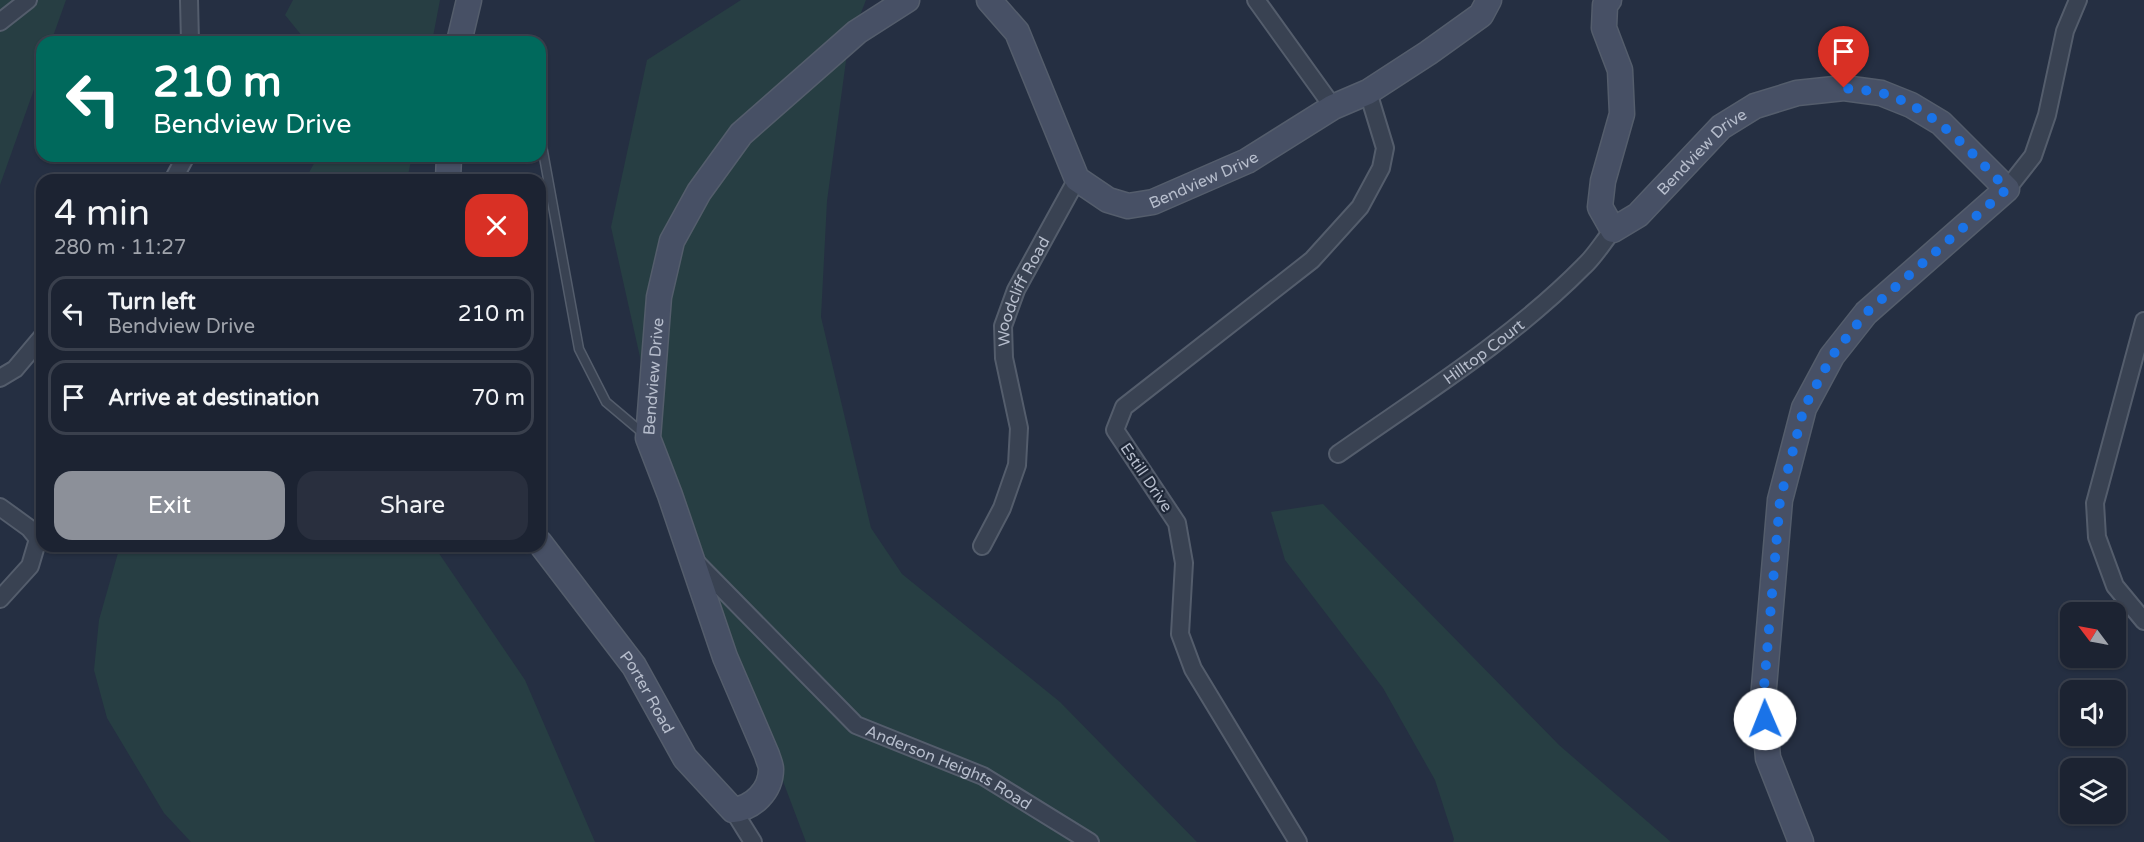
<!DOCTYPE html>
<html lang="en">
<head>
<meta charset="utf-8">
<style>
  :root { --surface:#1c2332; --page:#292f3e; --text:#f1f3f6; --muted:#a0a4ac; --line:#3a404d; --accent:#8c9099 }
  body { margin:0; font-family:"Varela Round",sans-serif; background:var(--page); color:var(--text); height:100vh; display:flex; flex-direction:column; font-size:22px; white-space:nowrap }
  * { box-sizing:border-box; margin:0 }
  p { font-size:20px; color:var(--muted) }
  .icon { flex:none; width:33px; height:33px; fill:none; stroke:currentColor; stroke-width:2; stroke-linecap:round; stroke-linejoin:round }
  .map { position:relative; flex:1; overflow:hidden }
  .side { position:absolute; left:36px; top:174px; width:510px; height:378px; display:flex; flex-direction:column; background:var(--surface); border-radius:18px; box-shadow:0 2px 4px #0004,0 0 0 2px var(--line) }
  .side>* { flex:none }
  .banner { position:absolute; left:36px; top:36px; width:510px; height:126px; border-radius:18px; box-shadow:0 2px 4px #0004,0 0 0 2px var(--line); background:#00695c; color:#fff; overflow:hidden }
  .needle { width:39px; rotate:302deg }
  .tools { position:absolute; left:2060px; top:602px; display:grid; gap:12px }
  .tools a { display:grid; place-items:center; width:66px; height:66px; border-radius:12px; background:var(--surface); box-shadow:0 2px 4px #0004,0 0 0 2px var(--line); font-size:30px }
  .pin { position:absolute; display:grid; place-items:center; width:51px; height:51px; color:#fff; margin:-62px -26px; border-radius:50% 50% 50% 0; rotate:-45deg; box-shadow:0 0 6px #0007 }
  .pin .icon { rotate:45deg }
  .me { position:absolute; width:66px; margin:-33px; rotate:359deg; stroke-linejoin:round; filter:drop-shadow(0 0 4px #0008) }
  .turn { display:flex; align-items:center; gap:21px; height:126px; padding:0 18px; font-size:27px }
  .turn .icon { width:78px; height:78px; stroke-width:2.5 }
  .turn b { display:block; font-size:42px; line-height:51px }
  .round { display:grid; place-items:center; flex:none; width:63px; height:63px; border-radius:18px; background:var(--page) }
  .head { display:flex; align-items:center; justify-content:space-between; height:102px; padding:0 18px }
  h1 { font-size:36px; font-weight:600; line-height:45px }
  .button { display:flex; gap:12px; margin-top:auto; padding:12px 18px }
  .button a { flex:1; height:69px; border-radius:18px; background:var(--accent); color:#fff; font-size:24px; font-weight:600; line-height:69px; text-align:center }
  .button a+a { background:var(--page); color:var(--text) }
  ul { padding:0; list-style:none }
  li { display:flex; align-items:center; gap:18px; height:75px; margin:0 12px 9px; padding:0 6px; border:3px solid var(--line); border-radius:18px }
  li div { flex:1 }
  li b { display:block; font-size:22px }
  li em { font-style:normal }
  .map>svg:first-child { display:block }
  .green { fill:#273e43 }
  .lines { fill:none; stroke-linecap:round; stroke-linejoin:round }
  .lane-casing { stroke:#545d6c; stroke-width:11 }
  .street-casing { stroke:#545d6c; stroke-width:20 }
  .secondary-casing { stroke:#545d6c; stroke-width:27 }
  .lane { stroke:#394252; stroke-width:8 }
  .street { stroke:#394252; stroke-width:16 }
  .secondary { stroke:#475065; stroke-width:24 }
  .route { stroke:#1a73e8; stroke-width:10; stroke-dasharray:0 18 }
  .labels { text-anchor:middle; stroke-width:4.5; stroke-linejoin:round; paint-order:stroke }
  .street-label { font-size:16px; fill:#b6bdcc; stroke:#1e2737 }
</style>
</head>
<body>
<div class="map">
<svg width="2144" height="842" viewBox="0 0 2144 842">
  <rect width="100%" height="100%" fill="#252f42"/>
  <path class="green" d="M 0,0 L 66,0 L 51,42 L 42,42 L 42,67 L 0,185 Z
    M 293,0 L 440,0 L 432,42 L 307,42 L 285,15 Z
    M 741,0 L 866,0 L 848,46 L 827,201 L 821,317 L 871,528 L 902,574 L 1060,702 L 1197,842 L 806,842 L 665,469 L 611,227 L 647,60 Z
    M 318,156 L 412,156 L 407,180 L 305,180 Z
    M 1323,504 L 1559,745 L 1671,842 L 1453,842 L 1454,839 L 1435,780 L 1383,688 L 1285,560 L 1271,512 Z
    M 120,546 L 434,546 L 525,680 L 595,842 L 191,842 L 164,813 L 107,718 L 94,670 L 99,620 Z"/>
  <g class="lines">
    <g class="lane-casing">
      <path id="lane" d="M 540,135 L 579,349 L 606,402 L 644,434"/>
    </g>
    <g class="street-casing">
      <g id="street">
        <path d="M 189,0 L 190,42"/>
        <path d="M 1256,0 L 1333,107"/>
        <path d="M 0,22 L 28,0"/>
        <path d="M 173,180 L 186,156"/>
        <path d="M 2007,189 L 2033,156 L 2047,115 L 2065,31 L 2078,0"/>
        <path d="M 2144,321 L 2095,503 L 2097,537 L 2115,586 L 2144,621"/>
        <path d="M 0,378 L 15,369 L 42,337"/>
        <path id="s1" d="M 1338,454 C 1422,395 1512,339 1584,266 C 1595,256 1603,242 1613,230"/>
        <path d="M 0,507 L 29,528 L 38,539 L 30,566 L 0,599"/>
        <path id="s2" d="M 982,546 L 1002,508 L 1017,465 L 1019,428 L 1004,358 L 1003,326 L 1016,290 L 1077,179"/>
        <path id="s3" d="M 694,560 L 856,725 L 983,776 L 1090,842"/>
        <path d="M 733,810 L 753,842"/>
        <path d="M 1298,842 L 1193,669 L 1180,634 L 1184,563 L 1177,523 L 1115,430 L 1124,407 L 1312,260 L 1360,207 L 1381,168 L 1385,148 L 1368,92"/>
      </g>
    </g>
    <g class="secondary-casing">
      <g id="secondary">
        <path id="s4" d="M 989,0 L 1017,32 L 1077,179 L 1108,200 L 1128,206 L 1153,202 L 1247,161 L 1333,107 L 1368,92 L 1428,53 L 1481,15 L 1489,0"/>
        <path id="s5" d="M 1609,0 L 1605,5 L 1604,28 L 1620,70 L 1622,114 L 1603,181 L 1600,207 L 1613,230 L 1638,215 L 1721,127 L 1755,106 L 1797,93 L 1844,88 L 1881,93 L 1911,105 L 1941,123 L 2007,189 L 1866,313 L 1832,356 L 1804,408 L 1780,500 L 1763,699 L 1768,758 L 1801,842"/>
        <path d="M 459,42 L 469,0"/>
        <path d="M 448,180 L 449,156"/>
        <path id="s6" d="M 540,543 L 634,666 L 685,758 L 733,810 C 753,808 771,791 771,769 C 771,765 768,759 767,755 L 725,657 L 670,495 L 648,438 L 659,297 L 672,241 L 699,192 L 741,134 L 857,32 L 907,0"/>
      </g>
    </g>
    <use href="#lane" class="lane"/>
    <use href="#street" class="street"/>
    <use href="#secondary" class="secondary"/>
  </g>
  <g class="lines">
    <path class="route" d="M 1765,719 L 1763,699 L 1780,500 L 1804,408 L 1832,356 L 1866,313 L 2007,189 C 1970,152 1934,107 1881,93 C 1870,90 1856,90 1844,88"/>
  </g>
  <g class="labels">
    <g class="street-label">
      <text dy="6" stroke="none"><textPath href="#s5" startOffset="360">Bendview Drive</textPath></text>
      <text dy="6" stroke="none"><textPath href="#s4" startOffset="340">Bendview Drive</textPath></text>
      <text dy="6" stroke="none"><textPath href="#s2" startOffset="268">Woodcliff Road</textPath></text>
      <text dy="6" stroke="none"><textPath href="#s1" startOffset="178">Hilltop Court</textPath></text>
      <text dy="6" stroke="none"><textPath href="#s6" startOffset="807">Bendview Drive</textPath></text>
      <text transform="translate(1147 477) rotate(56)" y="6">Estill Drive</text>
      <text dy="6" stroke="none"><textPath href="#s6" startOffset="184">Porter Road</textPath></text>
      <text dy="6" stroke="none"><textPath href="#s3" startOffset="333">Anderson Heights Road</textPath></text>
    </g>
  </g>
</svg>
<div class="tools">
<a><svg class="needle" viewBox="-14 -14 28 28"><path d="M0-13l5 13h-10z" fill="#e53935"/><path d="M0 13l5-13h-10z" fill="#a0a4ac"/></svg></a>
<a><svg class="icon" aria-label="sound" viewBox="0 0 24 24"><path d="M4 9h4l5-4v14l-5-4H4zM17 9q2 3 0 6"/></svg></a>
<a><svg class="icon" aria-label="layers" viewBox="0 0 24 24"><path d="M12 4l9 5-9 5-9-5zM3 14l9 5 9-5"/></svg></a>
</div>
<div class="pin" style="left:1844px;top:88px;background:#d93025"><svg class="icon" aria-label="arrive" viewBox="0 0 24 24"><path d="M6 21V4h12l-3 4 3 4H6"/></svg></div>
<svg class="me" style="left:1765px;top:719px" viewBox="-20 -20 40 40"><circle r="19" fill="#fff"/><path d="M0-13L10 11 0 6-10 11z" fill="#1a73e8"/></svg>
<div class="banner">
<div class="turn"><svg class="icon" aria-label="left" viewBox="0 0 24 24"><path d="M17 20v-9H6M10 6l-5 5 5 5"/></svg><div><b>210 m</b>Bendview Drive</div></div>
</div>
<section class="side">
<div class="head"><div><h1>4 min</h1><p>280 m · 11:27</p></div><a class="round" style="background:#d93025;color:#fff"><svg class="icon" aria-label="close" viewBox="0 0 24 24"><path d="M6 6l12 12M18 6L6 18"/></svg></a></div>
<ul>
<li><svg class="icon" aria-label="left" viewBox="0 0 24 24"><path d="M17 20v-9H6M10 6l-5 5 5 5"/></svg><div><b>Turn left</b><p>Bendview Drive</p></div><em>210 m</em></li>
<li><svg class="icon" aria-label="arrive" viewBox="0 0 24 24"><path d="M6 21V4h12l-3 4 3 4H6"/></svg><div><b>Arrive at destination</b></div><em>70 m</em></li>
</ul>
<div class="button"><a>Exit</a><a>Share</a></div>
</section>
</div>
</body>
</html>
